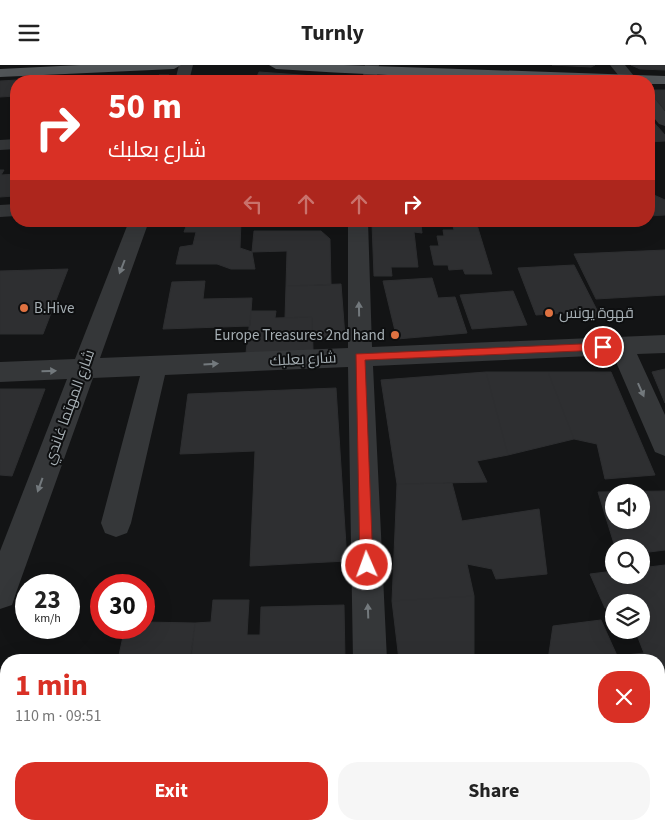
<!DOCTYPE html>
<html lang="en">
<head>
<meta charset="utf-8">
<style>
  :root { --surface:#fff; --page:#f6f6f6; --text:#222; --muted:#767676; --accent:#d93025 }
  body { margin:0; font-family:"Source Sans 3",Cairo,sans-serif; background:var(--page); color:var(--text); height:100vh; display:flex; flex-direction:column; font-size:19px; white-space:nowrap }
  * { box-sizing:border-box; margin:0 }
  p { font-size:16px; color:var(--muted) }
  .icon { flex:none; width:28px; height:28px; fill:none; stroke:currentColor; stroke-width:2; stroke-linecap:round; stroke-linejoin:round }
  .map { position:relative; flex:1; overflow:hidden }
  .sheet { position:absolute; left:0px; top:589px; width:665px; height:176px; display:flex; flex-direction:column; background:var(--surface); border-radius:20px 20px 0 0; box-shadow:0 5px 20px #0002 }
  .sheet>* { flex:none }
  .banner { position:absolute; left:10px; top:10px; width:645px; height:152px; border-radius:20px; box-shadow:0 5px 20px #0002; background:#d93025; color:#fff; overflow:hidden }
  .fabs { position:absolute; left:605px; top:419px; display:grid; gap:10px }
  .fabs a { display:grid; place-items:center; width:45px; height:45px; border-radius:50%; background:var(--surface); box-shadow:0 5px 20px #0002; font-size:25px }
  .speed { position:absolute; left:15px; top:509px; display:flex; gap:10px; font-size:25px; font-weight:700; text-align:center }
  .speed>* { display:grid; place-content:center; width:65px; height:65px; border-radius:50%; background:var(--surface); box-shadow:0 5px 20px #0002; line-height:1 }
  .speed small { font-size:12px; font-weight:400 }
  .speed .limit { border:8px solid #d22; background:#fff; color:#111 }
  .pin { position:absolute; display:grid; place-items:center; width:42px; height:42px; color:#fff; margin:-21px; border:2px solid #fff; border-radius:50%; box-shadow:0 1px 5px #0007 }
  .me { position:absolute; width:55px; margin:-28px; rotate:358deg; stroke-linejoin:round; filter:drop-shadow(0 0 4px #0008) }
  .turn { display:flex; align-items:center; gap:18px; height:105px; padding:0 15px; font-size:22px }
  .turn .icon { width:65px; height:65px; stroke-width:2.5 }
  .turn b { display:block; font-size:35px; line-height:42px }
  .lanes { display:flex; align-items:center; height:48px; padding:0 15px; background:#0003; justify-content:center; gap:25px; direction:ltr }
  .lanes .off { opacity:.35 }
  .round { display:grid; place-items:center; flex:none; width:52px; height:52px; border-radius:20px; background:var(--page) }
  .headline { display:flex; align-items:center; justify-content:space-between; height:85px; padding:0 15px }
  h1 { font-size:30px; font-weight:700; line-height:38px; color:var(--accent) }
  .primary-button { display:flex; gap:10px; margin-top:auto; padding:10px 15px }
  .primary-button a { flex:1; height:58px; border-radius:20px; background:var(--accent); color:#fff; font-size:20px; font-weight:700; line-height:58px; text-align:center }
  .primary-button a+a { background:var(--page); color:var(--text) }
  header { display:flex; justify-content:space-between; align-items:center; height:65px; padding:0 15px; background:var(--surface); font-size:22px; font-weight:700 }
  .map>svg:first-child { display:block }
  .building { fill:#2e2f31; stroke:#2d2e30; fill-rule:evenodd }
  .lines { fill:none; stroke-linecap:round; stroke-linejoin:round }
  .minor { fill:#353739; fill-rule:evenodd }
  .major { fill:#515558; fill-rule:evenodd }
  .oneway { fill:#73797d }
  .route { fill:#d93025; stroke:#8d1f18 }
  .poi-dot { fill:#df7241; stroke:#0e0f10; stroke-width:2 }
  .labels { text-anchor:middle; stroke-width:4; stroke-linejoin:round; paint-order:stroke }
  .poi-label { font-size:15px; fill:#a6afb4; stroke:#0e0f10; text-anchor:start }
  .street-label { font-size:15px; fill:#a6afb4; stroke:#0e0f10 }
</style>
</head>
<body>
<header><svg class="icon" aria-label="menu" viewBox="0 0 24 24"><path d="M4 6h16M4 12h16M4 18h16"/></svg>Turnly<svg class="icon" aria-label="person" viewBox="0 0 24 24"><circle cx="12" cy="8" r="4"/><path d="M4 21q1-7 8-7t8 7"/></svg></header>
<div class="map">
<svg width="665" height="764" viewBox="0 0 665 764">
  <rect width="100%" height="100%" fill="#131415"/>
  <path class="building" d="M 552,0 L 595,0 L 591,2 Z
    M 631,0 L 665,0 L 665,5 L 640,4 Z
    M 259,7 L 355,14 L 354,16 L 255,16 Z
    M 159,10 L 169,10 L 167,16 L 89,16 L 113,13 L 158,13 Z
    M 85,11 L 83,16 L 16,16 L 16,31 L 0,32 L 0,16 Z
    M 651,25 L 665,25 L 665,45 L 649,28 Z
    M 649,52 L 665,70 L 665,76 L 649,77 Z
    M 0,105 L 4,105 L 1,110 L 16,109 L 16,137 L 11,137 L 14,131 L 0,132 Z
    M 654,130 L 665,135 L 665,150 L 649,151 L 649,131 Z
    M 188,156 L 241,156 L 240,183 L 252,187 L 255,204 L 231,204 L 217,199 L 176,199 L 180,182 L 193,180 L 196,167 L 184,167 Z
    M 372,159 L 421,160 L 422,168 L 414,167 L 418,202 L 391,202 L 392,211 L 374,211 Z
    M 477,160 L 492,209 L 465,209 L 463,204 L 449,205 L 448,200 L 434,200 L 430,181 L 439,181 L 437,171 L 444,171 L 443,165 L 454,165 L 453,161 Z
    M 254,166 L 321,166 L 330,174 L 331,220 L 286,221 L 287,186 L 252,187 Z
    M 665,185 L 665,230 L 596,234 L 574,189 Z
    M 574,200 L 601,253 L 584,254 L 581,247 L 536,250 L 518,203 Z
    M 68,204 L 43,269 L 0,269 L 0,206 Z
    M 432,213 L 438,233 L 455,232 L 467,268 L 397,274 L 383,216 Z
    M 205,216 L 203,234 L 252,233 L 250,261 L 163,264 L 172,217 Z
    M 341,219 L 345,272 L 312,273 L 312,252 L 285,253 L 286,221 Z
    M 513,226 L 527,260 L 472,264 L 460,230 Z
    M 251,246 L 276,246 L 275,253 L 312,252 L 313,285 L 246,288 Z
    M 665,304 L 665,338 L 652,307 Z
    M 486,307 L 548,307 L 574,374 L 508,390 Z
    M 486,307 L 508,390 L 477,396 L 487,417 L 397,419 L 381,315 Z
    M 548,307 L 611,307 L 655,410 L 605,414 L 597,379 L 574,374 Z
    M 336,323 L 347,496 L 250,501 L 255,386 L 180,389 L 188,329 Z
    M 0,324 L 45,324 L 12,411 L 0,410 Z
    M 452,418 L 462,456 L 539,444 L 547,509 L 496,514 L 492,504 L 467,499 L 474,531 L 392,536 L 397,419 Z
    M 665,426 L 665,485 L 641,488 L 641,482 L 615,482 L 598,427 ZM 614,428 L 641,428 L 641,455 L 614,455 Z
    M 665,500 L 665,673 L 659,673 L 659,595 L 619,595 L 617,591 L 644,588 L 635,565 L 641,565 L 641,538 L 614,538 L 614,542 L 605,543 L 590,509 L 614,506 L 614,510 L 641,510 L 641,503 Z
    M 474,531 L 474,595 L 399,595 L 392,536 Z
    M 213,535 L 249,535 L 247,570 L 260,570 L 261,542 L 344,540 L 345,595 L 191,595 L 195,558 L 211,557 Z
    M 601,555 L 619,595 L 548,595 L 553,561 Z
    M 144,557 L 195,558 L 190,595 L 118,595 L 125,562 L 144,562 Z"/>
  <g class="lines">
    <path class="minor" d="M 179,0 L 193,0 L 189,16 L 175,16 Z
      M 365,0 L 379,0 L 376,16 L 362,16 Z
      M 610,0 L 625,0 L 638,16 L 623,16 Z
      M 649,32 L 655,34 L 665,46 L 665,61 L 659,59 L 649,47 Z
      M 16,74 L 16,84 L 0,85 L 0,75 Z
      M 16,139 L 16,151 L 0,152 L 0,140 Z
      M 129,156 L 149,156 L 100,293 L 348,283 L 348,156 L 368,156 L 372,282 L 665,270 L 665,288 L 637,289 L 665,350 L 665,391 L 655,387 L 613,290 L 373,301 L 387,595 L 353,595 L 348,302 L 165,310 L 131,458 L 127,468 L 116,472 L 105,468 L 101,458 L 140,311 L 93,313 L 16,528 L 12,540 L 0,544 L 0,486 L 67,314 L 0,317 L 0,297 L 75,294 Z
      M 356,759 L 396,759 L 396,764 L 356,764 Z"/>
    <path class="major" d="M 80,0 L 181,0 L 174,4 L 0,12 L 0,4 Z
      M 269,0 L 344,0 L 665,11 L 665,19 L 649,19 L 649,16 C 524,16 400,12 276,4 Z
      M 665,692 L 665,730 L 659,731 L 659,693 Z
      M 117,759 L 203,759 L 201,764 L 115,764 Z"/>
  </g>
  <defs><path id="oneway-solid" d="M-6-.8H1V-3.2L6.5 0L1 3.2V.8H-6Z" transform="scale(1.25)"/></defs>
  <g class="oneway">
    <use href="#oneway-solid" transform="translate(122 202) rotate(111)"/>
    <use href="#oneway-solid" transform="translate(359 244) rotate(-91)"/>
    <use href="#oneway-solid" transform="translate(211 299) rotate(-3)"/>
    <use href="#oneway-solid" transform="translate(49 306) rotate(-2)"/>
    <use href="#oneway-solid" transform="translate(641 325) rotate(66)"/>
    <use href="#oneway-solid" transform="translate(40 420) rotate(110)"/>
    <use href="#oneway-solid" transform="translate(368 546) rotate(-92)"/>
  </g>
  <path class="route" d="M 603,278 L 608,282 L 603,285 L 365,295 L 373,500 L 371,505 L 367,507 L 362,505 L 360,500 L 356,289 Z"/>
  <g class="poi-dot">
    <circle cx="24" cy="243" r="5"/>
    <circle cx="549" cy="248" r="5"/>
    <circle cx="395" cy="270" r="5"/>
  </g>
  <g class="labels">
    <g class="poi-label">
      <text x="34" y="248">B.Hive</text>
      <text x="559" y="253">قهوة يونس</text>
      <text x="385" y="275" text-anchor="end">Europe Treasures 2nd hand</text>
    </g>
    <g class="street-label">
      <text transform="translate(303 294) rotate(-3)" y="5">شارع بعلبك</text>
      <text transform="translate(69 342) rotate(-70)" y="5">شارع المهتما غاندي</text>
    </g>
  </g>
</svg>
<div class="fabs">
<a><svg class="icon" aria-label="sound" viewBox="0 0 24 24"><path d="M4 9h4l5-4v14l-5-4H4zM17 9q2 3 0 6"/></svg></a>
<a><svg class="icon" aria-label="search" viewBox="0 0 24 24"><circle cx="10" cy="10" r="6"/><path d="M15 15l6 6"/></svg></a>
<a><svg class="icon" aria-label="layers" viewBox="0 0 24 24"><path d="M12 4l9 5-9 5-9-5zM3 14l9 5 9-5"/></svg></a>
</div>
<div class="speed"><div>23<small>km/h</small></div><div class="limit">30</div></div>
<div class="pin" style="left:603px;top:282px;background:#d93025"><svg class="icon" aria-label="arrive" viewBox="0 0 24 24"><path d="M6 21V4h12l-3 4 3 4H6"/></svg></div>
<svg class="me" style="left:367px;top:500px" viewBox="-20 -20 40 40"><circle r="17" fill="#d93025" stroke="#fff" stroke-width="3"/><path d="M0-11L8 9 0 5-8 9z" fill="#fff"/></svg>
<div class="banner">
<div class="turn"><svg class="icon" aria-label="right" viewBox="0 0 24 24"><path d="M7 20v-9h11M14 6l5 5-5 5"/></svg><div><b>50 m</b>شارع بعلبك</div></div>
<div class="lanes"><svg class="icon off" aria-label="left" viewBox="0 0 24 24"><path d="M17 20v-9H6M10 6l-5 5 5 5"/></svg><svg class="icon off" aria-label="ahead" viewBox="0 0 24 24"><path d="M12 20V5M6 11l6-6 6 6"/></svg><svg class="icon off" aria-label="ahead" viewBox="0 0 24 24"><path d="M12 20V5M6 11l6-6 6 6"/></svg><svg class="icon" aria-label="right" viewBox="0 0 24 24"><path d="M7 20v-9h11M14 6l5 5-5 5"/></svg></div>
</div>
<section class="sheet">
<div class="headline"><div><h1>1 min</h1><p>110 m · 09:51</p></div><a class="round" style="background:#d93025;color:#fff"><svg class="icon" aria-label="close" viewBox="0 0 24 24"><path d="M6 6l12 12M18 6L6 18"/></svg></a></div>
<div class="primary-button"><a>Exit</a><a>Share</a></div>
</section>
</div>
</body>
</html>
